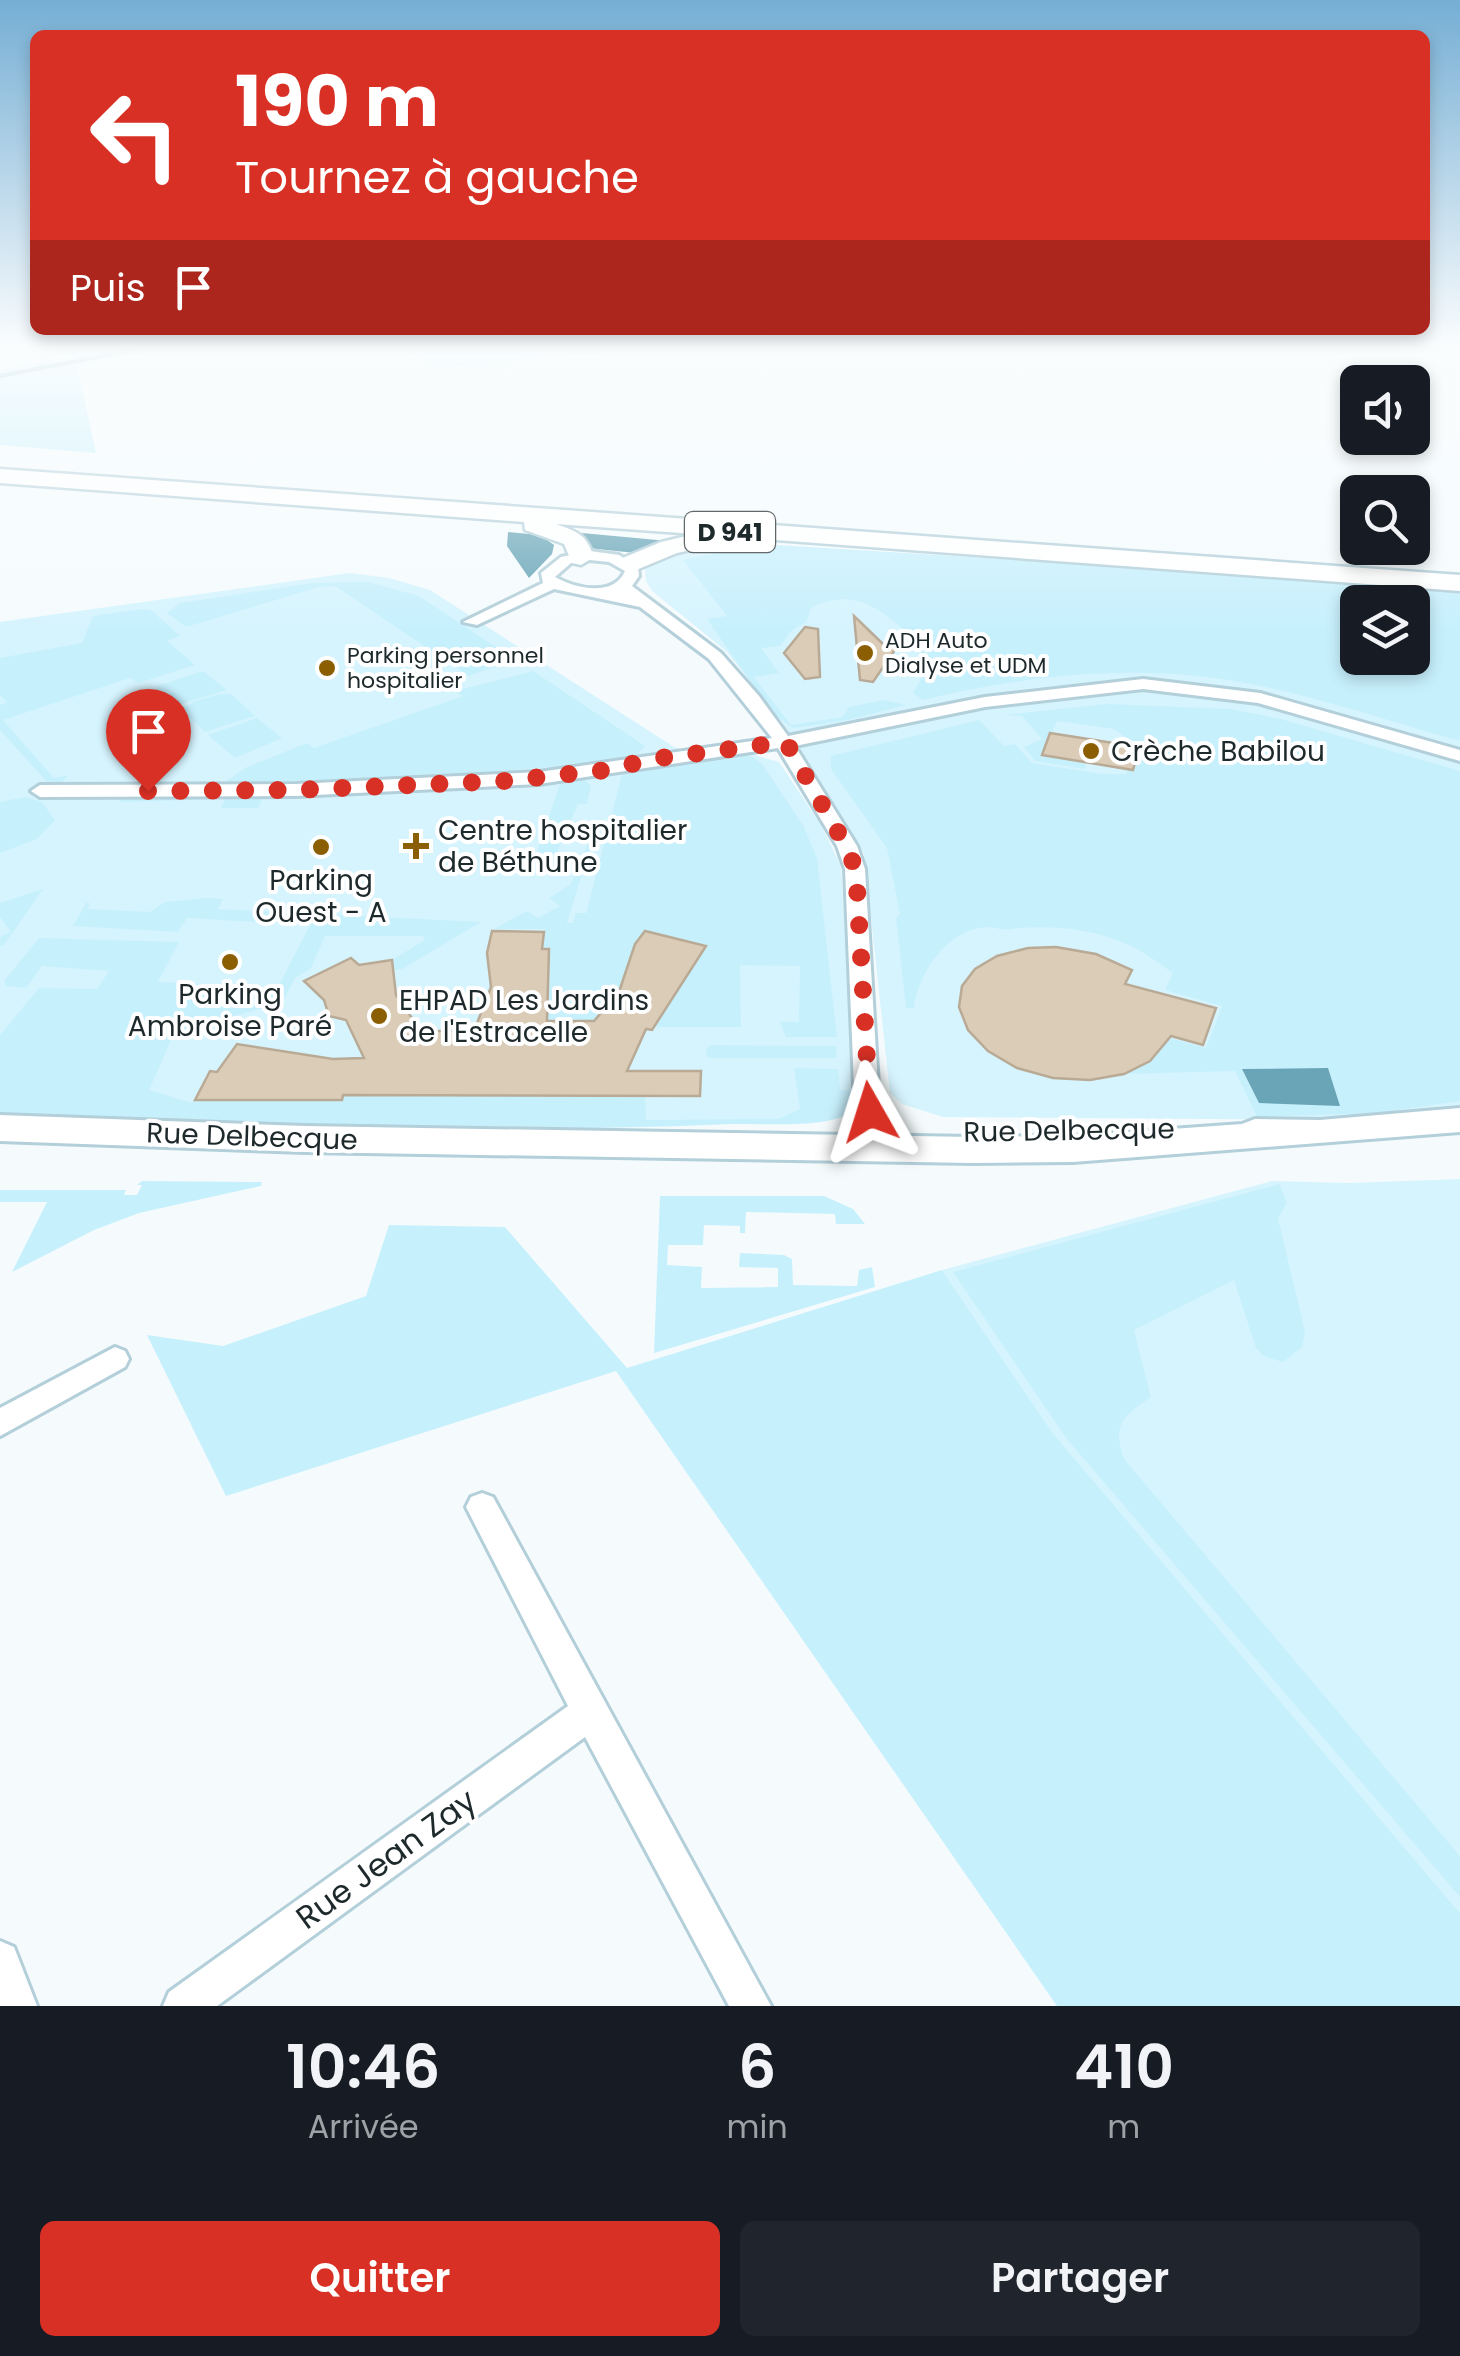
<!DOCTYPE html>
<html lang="fr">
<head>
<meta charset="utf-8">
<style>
  :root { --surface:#171b24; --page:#20242c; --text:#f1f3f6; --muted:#9ea1a6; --accent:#d93025 }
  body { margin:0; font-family:Poppins,sans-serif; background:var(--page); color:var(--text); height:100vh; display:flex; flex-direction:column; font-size:38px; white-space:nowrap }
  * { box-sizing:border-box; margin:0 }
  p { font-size:32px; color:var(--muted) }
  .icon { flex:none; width:55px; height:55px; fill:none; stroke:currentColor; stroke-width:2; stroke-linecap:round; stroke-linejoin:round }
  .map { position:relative; height:2006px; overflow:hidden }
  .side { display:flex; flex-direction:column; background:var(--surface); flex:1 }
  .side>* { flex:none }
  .banner { position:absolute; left:30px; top:30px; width:1400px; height:305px; border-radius:15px; box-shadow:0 5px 15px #0003; background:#d93025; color:#fff; overflow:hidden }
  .fabs { position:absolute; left:1340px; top:365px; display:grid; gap:20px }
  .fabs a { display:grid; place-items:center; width:90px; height:90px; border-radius:15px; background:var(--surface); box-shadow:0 5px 15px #0003; font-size:50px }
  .pin { position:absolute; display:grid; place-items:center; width:85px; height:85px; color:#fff; margin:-102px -42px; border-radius:50% 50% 50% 0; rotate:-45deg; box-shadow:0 0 10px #0007 }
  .pin .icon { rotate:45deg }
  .me { position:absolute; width:110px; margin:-55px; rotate:354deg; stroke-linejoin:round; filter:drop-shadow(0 0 8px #0008) }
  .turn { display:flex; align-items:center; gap:35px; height:210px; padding:0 40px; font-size:45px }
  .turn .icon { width:130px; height:130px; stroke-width:2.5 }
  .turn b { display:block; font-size:70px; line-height:85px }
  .then { display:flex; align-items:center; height:95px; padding:0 40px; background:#0003; gap:20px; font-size:38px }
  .eta { display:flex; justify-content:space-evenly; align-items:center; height:170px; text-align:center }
  .eta b { font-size:60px; font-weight:600; line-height:70px }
  .button { display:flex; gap:20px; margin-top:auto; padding:20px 40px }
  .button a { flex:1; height:115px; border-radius:15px; background:var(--accent); color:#fff; font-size:40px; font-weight:600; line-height:115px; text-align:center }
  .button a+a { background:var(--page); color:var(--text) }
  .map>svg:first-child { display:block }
  .built { fill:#d6f4fe; fill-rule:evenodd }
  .green { fill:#c7f0fd; fill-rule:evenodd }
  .water { fill:#69a5b7 }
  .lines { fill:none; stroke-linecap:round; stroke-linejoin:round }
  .stream { stroke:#69a5b7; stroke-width:4 }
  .building { fill:#dbccb7; stroke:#b9aa96; stroke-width:2.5 }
  .street-casing { stroke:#b3cfd9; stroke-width:6 }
  .secondary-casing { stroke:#b3cfd9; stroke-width:6 }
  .highway-casing { stroke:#b3cfd9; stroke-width:5 }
  .street { fill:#fff; fill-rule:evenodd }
  .secondary { fill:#fff; fill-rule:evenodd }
  .highway { fill:#fff; fill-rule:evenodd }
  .route { stroke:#d93025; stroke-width:18; stroke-dasharray:0 32.4 }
  .poi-dot { fill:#8b5e02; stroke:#fff; stroke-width:4 }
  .labels { text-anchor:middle; stroke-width:8; stroke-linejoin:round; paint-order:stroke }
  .far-poi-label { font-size:22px; fill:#1e292c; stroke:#fff; text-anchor:start }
  .shield { fill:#fff; stroke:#62696b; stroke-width:2.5 }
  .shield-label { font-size:25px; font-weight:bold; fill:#1e292c }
  .poi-label { font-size:28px; fill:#1e292c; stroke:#fff; text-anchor:start }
  .street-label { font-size:28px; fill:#1e292c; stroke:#fff }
  .near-street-label { font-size:32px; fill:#1e292c; stroke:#fff }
</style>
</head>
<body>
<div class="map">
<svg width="1460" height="2006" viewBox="0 0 1460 2006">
  <rect width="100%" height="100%" fill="#f5fbfd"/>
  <path class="built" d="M 714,545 L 1460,592 L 1460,1108 L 1320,1120 L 943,1117 L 902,1104 L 890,1093 L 864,854 L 787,729 L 726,651 L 652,591 L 646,581 L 645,569 L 654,560 L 691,547 ZM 1358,602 L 1412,602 L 1412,658 L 1358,658 Z
    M 350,573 L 389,578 L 430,590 L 674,747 L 685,750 L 739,744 L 744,752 L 779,762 L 821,825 L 841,866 L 857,1109 L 828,1121 L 326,1124 L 0,1115 L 0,622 Z
    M 1460,1179 L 1460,1913 L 1052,1432 L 942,1270 L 1272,1181 L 1350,1183 Z"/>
  <path class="green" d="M 112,349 L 159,349 L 77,365 L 96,453 L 0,445 L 0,370 Z
    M 397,349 L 425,350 L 636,349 L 443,368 Z
    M 731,542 L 1460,588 L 1460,741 C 1377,718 1292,687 1206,677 C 1114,666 1013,678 923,700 L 913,693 C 918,683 926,675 925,664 C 924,641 880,606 858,601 C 842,597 825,600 811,608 L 806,622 L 791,631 L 780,646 L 761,648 L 779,673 L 754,677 L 791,725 L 843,717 L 849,707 L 884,700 L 906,705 L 848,720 L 793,728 L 773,714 L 707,619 L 727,616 L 683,560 L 718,553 L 710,543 ZM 1358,602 L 1412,602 L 1412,658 L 1358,658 Z
    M 368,582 L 419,596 L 509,656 L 502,664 L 469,676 L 335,586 L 319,587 L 186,627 L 167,613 L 180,603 L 311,583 Z
    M 142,609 L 151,610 L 180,636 L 167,641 L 195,665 L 138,683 L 130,678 L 3,720 L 54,778 L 69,775 L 61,783 L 47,782 L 0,730 L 0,705 L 7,702 L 0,695 L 0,658 L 82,643 L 93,616 Z
    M 203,671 L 227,690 L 177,705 L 154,687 Z
    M 533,671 L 645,746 L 635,757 C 498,776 363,779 225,782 L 247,767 L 307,743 L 314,748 L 463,696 L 455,691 Z
    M 220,694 L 231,694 L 255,716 L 205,732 L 182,710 L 195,701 Z
    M 1106,704 L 1231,709 L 1281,719 L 1460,771 L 1460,1101 L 1379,1113 L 1257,1117 L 1235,1071 L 1124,1074 L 1147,1032 L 1206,1048 L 1222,1006 L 1165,990 L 1173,973 C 1156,961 1139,948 1119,941 C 1086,928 1046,925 1011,929 C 1002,931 996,927 988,927 C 948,928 918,973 914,1008 L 906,1008 L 896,918 L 900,914 L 887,848 L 831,769 L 831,756 L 979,720 L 1004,746 L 1015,744 L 1032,763 L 1103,774 L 1126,774 L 1128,769 L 1134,769 L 1139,747 L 1114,729 L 1057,721 L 1043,755 L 1086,762 L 1085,769 L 1035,761 L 1024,747 L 1042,739 L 1022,716 L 1004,715 Z
    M 257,718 L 282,738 L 235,758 L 208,735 Z
    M 734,754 L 753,757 L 763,765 L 803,825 L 817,858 L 837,1037 L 786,1037 L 780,1022 L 799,1022 L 800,966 L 740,965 L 741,1027 L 654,1027 L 705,946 L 646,931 L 633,950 L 620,996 L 586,1031 L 534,1031 L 549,950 L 542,949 L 545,929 L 494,929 L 527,911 L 538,918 L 560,906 L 549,898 L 571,884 L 601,812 L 567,923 L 573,923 L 576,913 L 586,913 L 623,771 Z
    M 582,777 L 591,786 L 587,804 L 578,804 L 554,859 L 535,858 L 560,784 L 567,778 Z
    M 288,795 L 288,799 L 262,799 L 258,808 L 221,808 L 225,799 L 120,802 L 123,796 Z
    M 26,797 L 42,802 L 55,820 L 37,839 L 0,853 L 0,802 Z
    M 43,889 L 4,945 L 0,946 L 0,937 L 11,932 L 0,917 L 0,903 Z
    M 207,898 L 223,899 L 218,909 L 481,922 L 402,969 L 393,970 L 392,960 L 425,940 L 423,936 L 325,936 L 311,968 L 295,978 L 282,1003 L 188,1028 L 173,1036 L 149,1090 L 192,1103 L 195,1100 L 341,1100 L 343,1095 L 645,1096 L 646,1120 L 779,1119 L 800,1109 L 794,1068 L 838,1069 L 840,1090 L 855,1091 L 857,1109 C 830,1130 766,1123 731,1124 C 487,1135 243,1124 0,1118 L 0,1035 L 39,988 L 97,989 L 109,971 L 42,966 L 26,988 L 6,986 L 4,981 L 39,938 L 179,942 L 158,982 L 278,987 L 310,925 L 187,918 L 178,932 L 73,926 L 86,903 L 90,903 L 87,909 L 150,912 L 165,902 Z
    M 712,1045 L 836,1046 L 837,1058 L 711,1058 L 706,1056 L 707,1048 Z
    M 142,1181 L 262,1182 L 261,1186 L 139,1213 L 94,1230 L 12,1272 L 47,1202 L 0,1202 L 0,1190 L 126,1190 L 124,1195 L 137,1195 L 142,1185 L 137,1185 Z
    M 1279,1184 L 1287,1203 L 1278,1218 L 1305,1332 L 1302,1347 L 1283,1362 L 1264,1356 L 1256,1348 L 1234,1280 L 1134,1330 L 1151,1397 C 1123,1417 1112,1423 1124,1459 L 1460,1856 L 1460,1897 L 1066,1438 L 953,1272 Z
    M 660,1196 L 824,1196 L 853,1209 L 865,1224 L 836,1224 L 835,1214 L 746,1212 L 745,1233 L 740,1233 L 740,1226 L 704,1225 L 703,1245 L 668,1245 L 667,1265 L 702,1267 L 701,1288 L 778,1287 L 778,1268 L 739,1267 L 740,1253 L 784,1255 L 792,1259 L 793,1285 L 857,1286 L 859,1270 L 872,1267 L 875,1287 L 654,1353 Z
    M 389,1225 L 505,1227 L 627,1368 L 942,1270 L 1052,1432 L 1460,1913 L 1460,2006 L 1057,2006 L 616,1371 L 226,1496 L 147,1335 L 223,1346 L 366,1296 Z"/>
  <path class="water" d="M 508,532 L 540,535 L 554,545 L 552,554 L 529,578 L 507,546 Z
    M 582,533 L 668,541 L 636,553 L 587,548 Z
    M 1328,1068 L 1340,1106 L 1259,1103 L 1242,1069 Z"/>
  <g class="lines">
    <path class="stream" d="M 0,376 L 139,349"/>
  </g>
  <path class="building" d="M 854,616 L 884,645 L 899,644 L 873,682 L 860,680 Z
    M 805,627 L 818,629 L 820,677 L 805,679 L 784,653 Z
    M 1050,733 L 1139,747 L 1133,770 L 1042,755 Z
    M 492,931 L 544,932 L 542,949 L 549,949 L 547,1021 L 594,1021 L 619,992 L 635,944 L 645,931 L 706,946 L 652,1030 L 646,1029 L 627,1071 L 701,1071 L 700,1096 L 343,1095 L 342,1100 L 195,1100 L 210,1071 L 217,1072 L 237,1044 L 333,1059 L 364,1058 L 346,1020 L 329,1016 L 324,1000 L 304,981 L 351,958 L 359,965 L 392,960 L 396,995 L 421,1031 L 474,1031 L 491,987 L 487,953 Z
    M 1056,947 L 1096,954 L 1132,970 L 1125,984 L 1216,1008 L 1203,1045 L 1171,1036 L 1150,1061 L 1124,1074 L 1090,1080 L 1053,1078 L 1017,1068 L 988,1051 L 968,1030 L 959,1007 L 962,986 L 975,969 L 997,956 L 1028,948 Z"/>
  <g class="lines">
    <g class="street-casing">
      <path id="street" d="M 590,551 L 619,555 L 638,567 L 639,576 L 632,586 L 721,653 L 759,696 L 788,736 L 985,697 L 1143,679 L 1260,693 L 1460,750 L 1460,761 L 1258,703 L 1143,689 L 985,707 L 795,746 L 857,846 L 865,869 L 878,1086 L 893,1147 L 889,1153 L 871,1153 L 867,1147 L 854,1086 L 845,869 L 837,846 L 778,748 L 539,784 L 295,796 L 40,797 L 31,791 L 40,785 L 295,784 L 539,772 L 772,738 L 709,659 L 640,607 L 554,589 L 477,625 L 463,622 L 543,583 L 541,573 L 561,557 ZM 590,560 L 609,562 L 625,571 C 614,597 576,589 555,577 L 571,563 Z
        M 115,1347 L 125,1351 L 129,1359 L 125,1367 L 0,1436 L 0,1408 Z
        M 482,1493 L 493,1497 L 771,2006 L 729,2006 L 585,1737 L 217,2006 L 163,2006 L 169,1992 L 568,1706 L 466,1507 L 471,1497 Z
        M 0,1941 L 14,1947 L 37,2006 L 0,2006 Z"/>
    </g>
    <g class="secondary-casing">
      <path id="secondary" d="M 1460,1108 L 1460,1132 L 1073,1162 L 973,1163 L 305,1152 L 0,1141 L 0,1115 L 305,1126 L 973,1137 L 1073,1136 L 1242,1124 L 1255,1119 L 1320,1120 Z"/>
    </g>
    <g class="highway-casing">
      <path id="highway" d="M 0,469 L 1460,575 L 1460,591 L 708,535 L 713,541 L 709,546 L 677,553 L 629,573 L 616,565 L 620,559 L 661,542 L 695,534 L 556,524 C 578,532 586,534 594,557 L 581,565 L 572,563 L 564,544 L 525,530 L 524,522 L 0,483 Z"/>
    </g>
    <use href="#street" class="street"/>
    <use href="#secondary" class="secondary"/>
    <use href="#highway" class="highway"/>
  </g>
  <linearGradient id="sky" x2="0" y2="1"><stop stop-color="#75aed4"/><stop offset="0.55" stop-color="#fafdfe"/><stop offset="1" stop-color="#fafdfe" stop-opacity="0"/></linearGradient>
  <rect width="1460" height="630" fill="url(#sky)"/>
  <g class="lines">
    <path class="route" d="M 148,791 L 295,790 L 504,781 L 607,770 L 652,759 L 786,742 L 846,846 L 856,870 L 870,1112"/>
  </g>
  <g class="poi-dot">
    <circle cx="865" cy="653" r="10"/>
    <circle cx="327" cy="668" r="10"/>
    <circle cx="1091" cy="751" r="10"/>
    <path d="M411 831h10v10h10v10h-10v10h-10v-10h-10v-10h10z"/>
    <circle cx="321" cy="847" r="10"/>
    <circle cx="230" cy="962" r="10"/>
    <circle cx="379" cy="1016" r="10"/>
  </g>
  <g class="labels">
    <g class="far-poi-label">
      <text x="885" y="648">ADH Auto<tspan x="885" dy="25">Dialyse et UDM</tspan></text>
      <text x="347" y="663">Parking personnel<tspan x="347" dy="25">hospitalier</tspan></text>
    </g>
    <rect class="shield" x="685" y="512" width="90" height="40" rx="8"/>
    <g class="shield-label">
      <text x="730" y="541">D 941</text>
    </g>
    <g class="poi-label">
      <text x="1111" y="761">Crèche Babilou</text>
      <text x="438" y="840">Centre hospitalier<tspan x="438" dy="32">de Béthune</tspan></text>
      <text x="321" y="890" text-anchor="middle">Parking<tspan x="321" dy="32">Ouest - A</tspan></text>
      <text x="230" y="1004" text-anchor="middle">Parking<tspan x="230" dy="32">Ambroise Paré</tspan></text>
      <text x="399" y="1010">EHPAD Les Jardins<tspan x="399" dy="32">de l'Estracelle</tspan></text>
    </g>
    <g class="street-label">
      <text transform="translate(1069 1130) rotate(-1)" y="10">Rue Delbecque</text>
      <text transform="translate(252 1136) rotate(2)" y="10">Rue Delbecque</text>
    </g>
    <g class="near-street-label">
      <text transform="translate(386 1859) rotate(-36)" y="11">Rue Jean Zay</text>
    </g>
  </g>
</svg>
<div class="fabs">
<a><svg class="icon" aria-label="sound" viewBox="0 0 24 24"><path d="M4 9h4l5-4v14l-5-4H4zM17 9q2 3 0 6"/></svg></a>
<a><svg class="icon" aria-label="search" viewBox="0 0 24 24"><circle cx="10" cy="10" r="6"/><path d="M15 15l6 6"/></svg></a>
<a><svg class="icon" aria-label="layers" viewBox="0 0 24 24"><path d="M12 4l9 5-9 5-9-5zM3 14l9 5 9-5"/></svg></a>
</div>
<div class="pin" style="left:148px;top:791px;background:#d93025"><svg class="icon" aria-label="arrive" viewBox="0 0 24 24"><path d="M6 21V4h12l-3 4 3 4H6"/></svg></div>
<svg class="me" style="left:870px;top:1112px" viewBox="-20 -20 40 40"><path d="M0-17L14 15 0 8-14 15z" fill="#d93025" stroke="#fff" stroke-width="4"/></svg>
<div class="banner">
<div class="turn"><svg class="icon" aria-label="left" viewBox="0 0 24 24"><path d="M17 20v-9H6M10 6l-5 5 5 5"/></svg><div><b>190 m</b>Tournez à gauche</div></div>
<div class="then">Puis<svg class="icon" aria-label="arrive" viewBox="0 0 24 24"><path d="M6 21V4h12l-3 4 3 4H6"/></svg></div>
</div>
</div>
<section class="side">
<div class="eta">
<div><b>10:46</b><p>Arrivée</p></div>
<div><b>6</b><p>min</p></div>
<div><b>410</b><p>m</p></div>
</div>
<div class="button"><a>Quitter</a><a>Partager</a></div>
</section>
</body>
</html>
